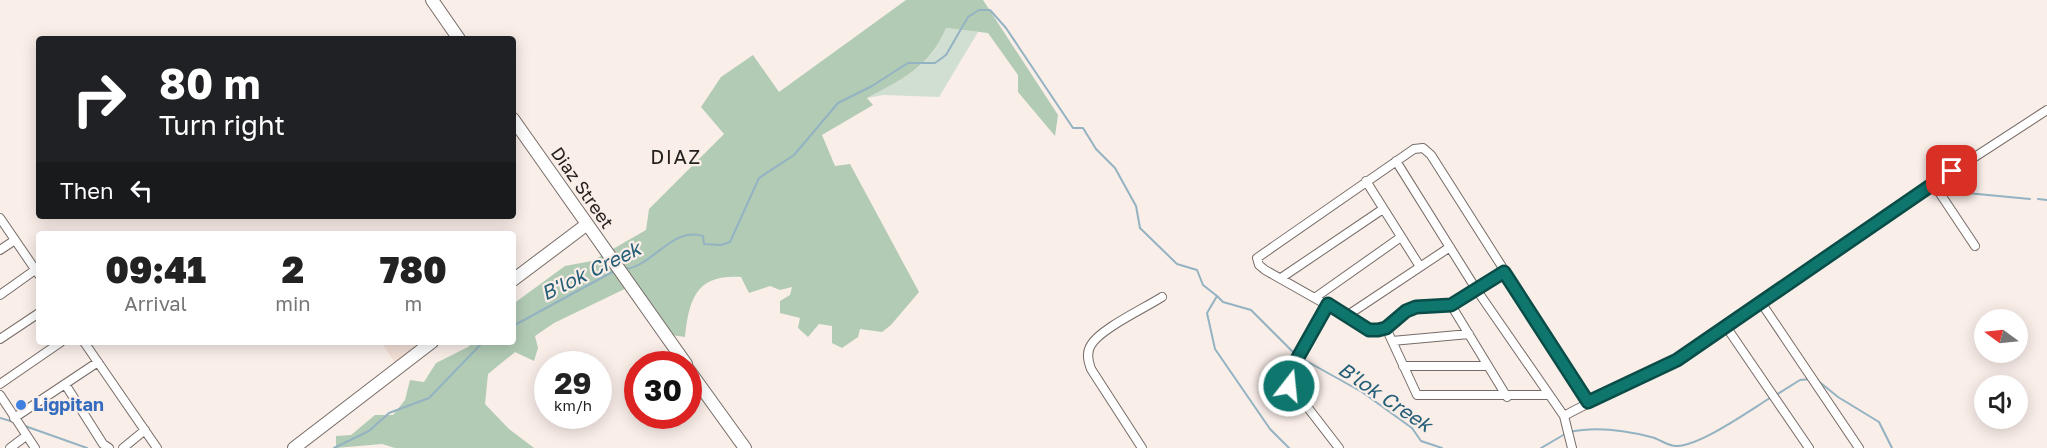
<!DOCTYPE html>
<html lang="en">
<head>
<meta charset="utf-8">
<style>
  :root { --surface:#fff; --page:#f2f2f2; --text:#222; --muted:#767676 }
  body { margin:0; font-family:"Golos Text",sans-serif; background:var(--page); color:var(--text); height:100vh; display:flex; flex-direction:column; font-size:22px; white-space:nowrap }
  * { box-sizing:border-box; margin:0 }
  p { font-size:20px; color:var(--muted) }
  .icon { flex:none; width:33px; height:33px; fill:none; stroke:currentColor; stroke-width:2; stroke-linecap:round; stroke-linejoin:round }
  .map { position:relative; flex:1; overflow:hidden }
  .sheet { position:absolute; left:36px; top:231px; width:480px; height:114px; display:flex; flex-direction:column; background:var(--surface); border-radius:6px; box-shadow:0 3px 15px #0003 }
  .sheet>* { flex:none }
  .banner { position:absolute; left:36px; top:36px; width:480px; height:183px; border-radius:6px; box-shadow:0 3px 15px #0003; background:#202124; color:#fff; overflow:hidden }
  .needle { width:39px; rotate:285deg }
  .buttons { position:absolute; left:1974px; top:309px; display:grid; gap:12px }
  .buttons a { display:grid; place-items:center; width:54px; height:54px; border-radius:50%; background:var(--surface); box-shadow:0 3px 15px #0003; font-size:30px }
  .speed { position:absolute; left:534px; top:351px; display:flex; gap:12px; font-size:30px; font-weight:700; text-align:center }
  .speed>* { display:grid; place-content:center; width:78px; height:78px; border-radius:50%; background:var(--surface); box-shadow:0 3px 15px #0003; line-height:1 }
  .speed small { font-size:15px; font-weight:400 }
  .speed .limit { border:9px solid #d22; background:#fff; color:#111 }
  .pin { position:absolute; display:grid; place-items:center; width:51px; height:51px; color:#fff; margin:-26px; border-radius:12px; box-shadow:0 3px 9px #0006 }
  .me { position:absolute; width:66px; margin:-33px; rotate:16deg; stroke-linejoin:round; filter:drop-shadow(0 0 4px #0008) }
  .turn { display:flex; align-items:center; gap:21px; height:126px; padding:0 24px; font-size:27px }
  .turn .icon { width:78px; height:78px; stroke-width:2.5 }
  .turn b { display:block; font-size:42px; line-height:51px }
  .then { display:flex; align-items:center; height:57px; padding:0 24px; background:#0003; gap:12px; font-size:22px }
  .eta { display:flex; justify-content:space-evenly; align-items:center; height:102px; text-align:center }
  .eta b { font-size:36px; font-weight:800; line-height:42px }
  .map>svg:first-child { display:block }
  .built { fill:#f3e0d7 }
  .green { fill:#d0dfd1 }
  .forest { fill:#b2cbb5 }
  .lines { fill:none; stroke-linecap:round; stroke-linejoin:round }
  .stream { stroke:#93b3c2; stroke-width:2 }
  .street-casing { stroke:#766c67; stroke-width:10 }
  .secondary-casing { stroke:#766c67; stroke-width:14 }
  .street { stroke:#fff; stroke-width:8 }
  .secondary { stroke:#fff; stroke-width:12 }
  .route-casing { stroke:#0a4d48; stroke-width:15 }
  .route { stroke:#0f766e; stroke-width:10 }
  .shop-dot { fill:#3f7fe0; stroke:#faeee9; stroke-width:2 }
  .labels { text-anchor:middle; stroke-width:4.5; stroke-linejoin:round; paint-order:stroke }
  .street-label { font-size:18px; fill:#231f1d; stroke:#faeee9 }
  .shop-label { font-size:18px; font-weight:bold; fill:#366cbe; stroke:#faeee9; text-anchor:start }
  .neighbourhood-label { font-size:20px; letter-spacing:1.5px; fill:#231f1d; stroke:#faeee9 }
  .water-label { font-size:20px; font-style:italic; fill:#255f77; stroke:#faeee9 }
</style>
</head>
<body>
<div class="map">
<svg width="2047" height="448" viewBox="0 0 2047 448">
  <rect width="100%" height="100%" fill="#faeee9"/>
  <path class="built" d="M 381,342 L 424,342 L 396,364 Z"/>
  <path class="green" d="M 946,28 L 978,32 L 939,97 L 883,95 L 867,98 C 901,80 931,67 946,28 Z"/>
  <path class="forest" d="M 906,0 L 983,0 L 1058,115 L 1055,136 L 1018,92 L 1018,75 L 988,33 L 946,28 C 930,67 901,80 867,98 L 873,105 L 822,135 L 835,166 L 850,164 L 919,292 L 891,325 L 882,332 L 860,329 L 858,337 L 842,348 L 832,343 L 832,326 L 819,324 L 808,337 L 798,328 L 800,318 L 780,313 L 780,301 L 790,295 L 792,287 L 780,290 L 770,286 L 749,293 L 741,277 C 697,274 689,298 685,337 L 671,335 L 635,284 L 554,323 L 535,336 L 538,348 L 534,361 L 515,352 L 488,374 L 485,404 L 509,429 L 534,448 L 395,448 L 382,444 L 336,448 L 336,436 L 351,435 L 375,415 L 393,415 L 405,400 L 410,380 L 424,382 L 436,363 L 468,347 L 473,342 L 513,342 L 513,304 L 565,266 L 592,261 L 646,230 L 649,209 L 724,134 L 701,107 L 721,77 L 753,55 L 779,92 Z"/>
  <g class="lines">
    <path class="stream" d="M 1946,191 L 2030,199
      M 2038,199 L 2047,200
      M 625,269 C 652,267 672,226 703,236 L 704,244 L 721,245 L 730,242 L 759,178 L 794,155 L 838,103 L 872,86 L 908,63 L 935,63 L 946,55 L 968,17 L 979,10 L 990,10 L 1006,28 L 1073,128 L 1083,128 L 1096,149 L 1115,168 L 1136,206 L 1140,228 L 1177,264 L 1197,270 L 1203,285 L 1217,296 L 1223,302 L 1251,310 L 1296,355
      M 1217,296 L 1207,313 L 1215,349 L 1270,429 L 1289,448
      M 513,326 L 616,270
      M 1301,358 L 1362,392 L 1412,428 L 1421,441 L 1442,448
      M 1817,380 L 1838,397 L 1879,422 L 1892,448
      M 1776,395 L 1800,380 L 1811,379
      M 0,418 L 14,422
      M 25,426 L 87,448
      M 1570,432 C 1597,426 1624,430 1651,437 C 1660,439 1669,447 1677,446 C 1701,445 1749,411 1770,398
      M 334,448 L 369,431 L 389,413 L 429,398 L 483,342
      M 1541,448 L 1565,434"/>
    <g class="street-casing">
      <path id="street" d="M 1396,161 L 1476,289 L 1564,416 L 1572,448
        M 1366,181 L 1419,265
        M 1933,183 L 1975,246
        M 0,218 L 39,275
        M 0,250 L 15,240
        M 1504,272 L 1451,305 L 1416,307 L 1406,311 L 1386,328 L 1373,331 L 1265,270 L 1259,265 L 1257,258 L 1414,149 L 1423,148 L 1431,155 L 1588,402
        M 1281,278 L 1383,209
        M 0,295 L 35,270
        M 1316,297 L 1401,237
        M 1760,301 L 1859,448
        M 1328,304 L 1292,368 L 1288,382 L 1339,448
        M 1451,305 L 1507,397
        M 1348,315 L 1450,247
        M 1725,325 L 1809,448
        M 1386,328 L 1417,395 L 1547,395
        M 0,339 L 39,313
        M 1392,341 L 1469,334
        M 84,342 L 157,448
        M 1403,366 L 1488,366
        M 0,384 L 61,342
        M 65,384 L 103,444 L 109,448
        M 0,395 L 35,448
        M 1564,416 C 1601,395 1641,382 1677,360 L 1884,216 L 2047,110
        M 14,418 L 98,362
        M 10,448 L 26,436
        M 123,448 L 145,430
        M 1142,448 L 1091,369 C 1088,361 1086,353 1091,345 C 1100,329 1145,308 1162,297"/>
    </g>
    <g class="secondary-casing">
      <path id="secondary" d="M 432,0 L 459,39
        M 513,119 L 686,364
        M 513,280 L 586,225
        M 688,369 L 745,448
        M 294,448 L 432,342"/>
    </g>
    <use href="#street" class="street"/>
    <use href="#secondary" class="secondary"/>
  </g>
  <g class="lines">
    <g class="route-casing">
      <path id="route" d="M 1289,386 L 1292,368 L 1328,304 L 1369,330 L 1378,330 L 1386,328 L 1406,311 L 1416,307 L 1451,305 L 1504,272 L 1588,402 L 1677,360 L 1952,171"/>
    </g>
    <use href="#route" class="route"/>
  </g>
  <circle class="shop-dot" cx="21" cy="405" r="6"/>
  <g class="labels">
    <g class="street-label">
      <text transform="translate(582 188) rotate(55)" y="6">Diaz Street</text>
    </g>
    <g class="shop-label">
      <text x="33" y="411">Ligpitan</text>
    </g>
    <g class="neighbourhood-label">
      <text x="676" y="164">DIAZ</text>
    </g>
    <g class="water-label">
      <text transform="translate(591 271) rotate(-26)" y="7">B'lok Creek</text>
      <text transform="translate(1385 397) rotate(34)" y="7">B'lok Creek</text>
    </g>
  </g>
</svg>
<div class="buttons">
<a><svg class="needle" viewBox="-14 -14 28 28"><path d="M0-13l5 13h-10z" fill="#e53935"/><path d="M0 13l5-13h-10z" fill="#767676"/></svg></a>
<a><svg class="icon" aria-label="sound" viewBox="0 0 24 24"><path d="M4 9h4l5-4v14l-5-4H4zM17 9q2 3 0 6"/></svg></a>
</div>
<div class="speed"><div>29<small>km/h</small></div><div class="limit">30</div></div>
<div class="pin" style="left:1952px;top:171px;background:#d93025"><svg class="icon" aria-label="arrive" viewBox="0 0 24 24"><path d="M6 21V4h12l-3 4 3 4H6"/></svg></div>
<svg class="me" style="left:1289px;top:386px" viewBox="-20 -20 40 40"><circle r="17" fill="#0f766e" stroke="#fff" stroke-width="3"/><path d="M0-11L8 9 0 5-8 9z" fill="#fff"/></svg>
<div class="banner">
<div class="turn"><svg class="icon" aria-label="right" viewBox="0 0 24 24"><path d="M7 20v-9h11M14 6l5 5-5 5"/></svg><div><b>80 m</b>Turn right</div></div>
<div class="then">Then<svg class="icon" aria-label="left" viewBox="0 0 24 24"><path d="M17 20v-9H6M10 6l-5 5 5 5"/></svg></div>
</div>
<section class="sheet">
<div class="eta">
<div><b>09:41</b><p>Arrival</p></div>
<div><b>2</b><p>min</p></div>
<div><b>780</b><p>m</p></div>
</div>
</section>
</div>
</body>
</html>
